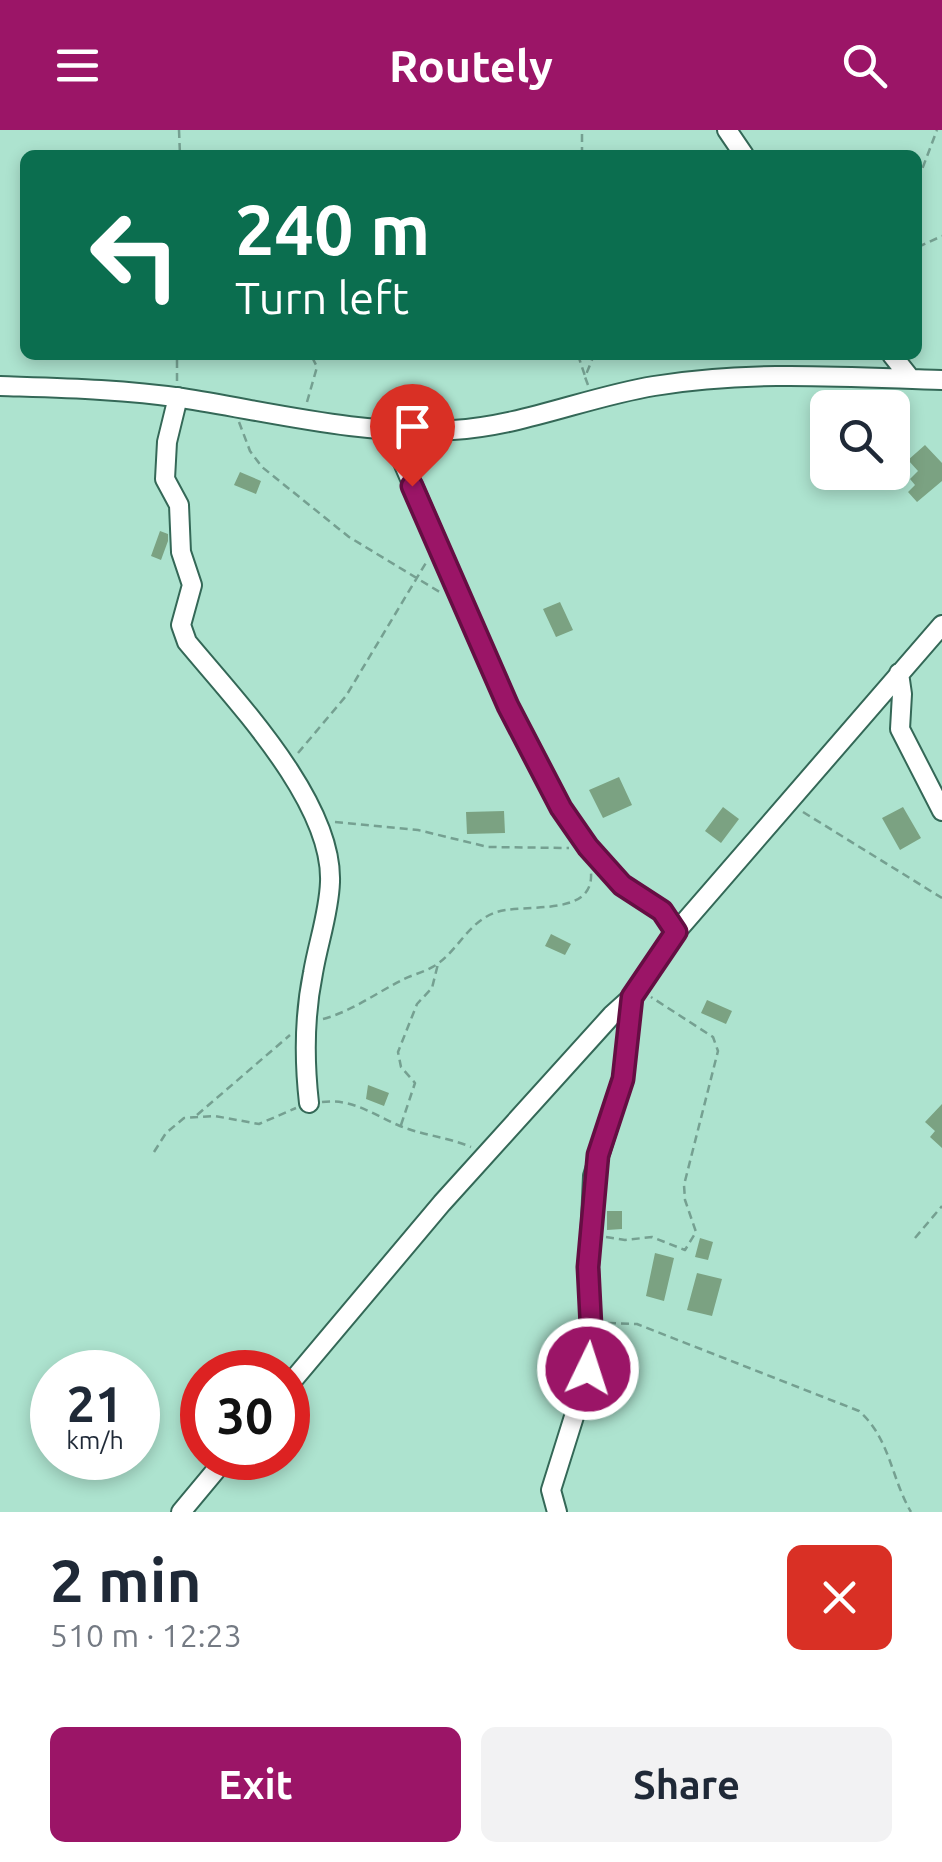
<!DOCTYPE html>
<html lang="en">
<head>
<meta charset="utf-8">
<style>
  :root { --surface:#fff; --page:#f2f2f3; --text:#1f2937; --muted:#747a83; --accent:#9b1567 }
  body { margin:0; font-family:Ubuntu,sans-serif; background:var(--page); color:var(--text); height:100vh; display:flex; flex-direction:column; font-size:38px; white-space:nowrap }
  * { box-sizing:border-box; margin:0 }
  p { font-size:32px; color:var(--muted) }
  .icon { flex:none; width:55px; height:55px; fill:none; stroke:currentColor; stroke-width:2; stroke-linecap:round; stroke-linejoin:round }
  .map { position:relative; height:1382px; overflow:hidden }
  .details { display:flex; flex-direction:column; background:var(--surface); flex:1 }
  .details>* { flex:none }
  .top-card { position:absolute; left:20px; top:20px; width:902px; height:210px; border-radius:15px; box-shadow:0 5px 15px #0003; background:#0b6e4f; color:#fff; overflow:hidden }
  .controls { position:absolute; left:810px; top:260px; display:grid; gap:20px }
  .controls a { display:grid; place-items:center; width:100px; height:100px; border-radius:15px; background:var(--surface); box-shadow:0 5px 15px #0003; font-size:50px }
  .speed { position:absolute; left:30px; top:1220px; display:flex; gap:20px; font-size:50px; font-weight:700; text-align:center }
  .speed>* { display:grid; place-content:center; width:130px; height:130px; border-radius:50%; background:var(--surface); box-shadow:0 5px 15px #0003; line-height:1 }
  .speed small { font-size:25px; font-weight:400 }
  .speed .limit { border:15px solid #d22; background:#fff; color:#111 }
  .pin { position:absolute; display:grid; place-items:center; width:85px; height:85px; color:#fff; margin:-102px -42px; border-radius:50% 50% 50% 0; rotate:-45deg; box-shadow:0 0 10px #0007 }
  .pin .icon { rotate:45deg }
  .me { position:absolute; width:110px; margin:-55px; rotate:4deg; stroke-linejoin:round; filter:drop-shadow(0 0 8px #0008) }
  .turn { display:flex; align-items:center; gap:35px; height:210px; padding:0 50px; font-size:45px }
  .turn .icon { width:130px; height:130px; stroke-width:2.5 }
  .turn b { display:block; font-size:70px; line-height:85px }
  .round { display:grid; place-items:center; flex:none; width:105px; height:105px; border-radius:15px; background:var(--page) }
  .headline { display:flex; align-items:center; justify-content:space-between; height:170px; padding:0 50px }
  h1 { font-size:60px; font-weight:600; line-height:75px }
  .cta { display:flex; gap:20px; margin-top:auto; padding:20px 50px }
  .cta a { flex:1; height:115px; border-radius:15px; background:var(--accent); color:#fff; font-size:40px; font-weight:600; line-height:115px; text-align:center }
  .cta a+a { background:var(--page); color:var(--text) }
  header { display:flex; justify-content:space-between; align-items:center; height:130px; padding:0 50px; background:var(--accent); color:#fff; font-size:45px; font-weight:600 }
  .map>svg:first-child { display:block }
  .building { fill:#7ba282 }
  .lines { fill:none; stroke-linecap:round; stroke-linejoin:round }
  .minor-casing { stroke:#346857; stroke-width:22 }
  .path { stroke:#75a091; stroke-width:2.5; stroke-dasharray:8 5; stroke-linecap:butt }
  .minor { stroke:#fff; stroke-width:18 }
  .route-casing { stroke:#650e43; stroke-width:25 }
  .route { stroke:#9b1567; stroke-width:18 }
</style>
</head>
<body>
<header><svg class="icon" aria-label="menu" viewBox="0 0 24 24"><path d="M4 6h16M4 12h16M4 18h16"/></svg>Routely<svg class="icon" aria-label="search" viewBox="0 0 24 24"><circle cx="10" cy="10" r="6"/><path d="M15 15l6 6"/></svg></header>
<div class="map">
<svg width="942" height="1382" viewBox="0 0 942 1382">
  <rect width="100%" height="100%" fill="#ade3cf"/>
  <path class="building" d="M 925,315 L 942,333 L 942,351 L 917,372 L 908,362 L 915,355 L 910,349 L 918,341 L 908,330 Z
    M 240,342 L 261,351 L 256,364 L 234,355 Z
    M 160,401 L 168,404 L 168,411 L 161,430 L 151,426 Z
    M 560,472 L 573,500 L 556,507 L 543,479 Z
    M 619,647 L 632,675 L 603,688 L 589,660 Z
    M 723,677 L 739,689 L 721,713 L 705,701 Z
    M 903,677 L 921,708 L 900,720 L 882,688 Z
    M 504,681 L 505,703 L 467,704 L 466,682 Z
    M 551,804 L 571,814 L 565,825 L 545,816 Z
    M 707,870 L 732,881 L 726,894 L 701,883 Z
    M 368,955 L 389,963 L 384,976 L 366,969 Z
    M 942,974 L 942,1018 L 930,1007 L 935,1001 L 925,992 Z
    M 607,1081 L 622,1081 L 622,1099 L 607,1100 Z
    M 700,1108 L 713,1112 L 708,1130 L 695,1127 Z
    M 655,1123 L 674,1128 L 664,1171 L 646,1166 Z
    M 697,1143 L 722,1149 L 712,1186 L 687,1180 Z"/>
  <g class="lines">
    <g class="minor-casing">
      <path id="minor" d="M 727,0 L 744,25
        M 892,225 L 911,249
        M 0,256 C 61,258 121,259 182,268 C 271,282 363,306 453,300 C 522,296 587,267 654,256 C 749,240 846,247 942,250
        M 178,267 L 167,312 L 165,349 L 179,375 L 181,422 L 192,455 L 181,495 L 187,512 C 236,571 333,672 330,752 C 329,783 318,813 313,843 C 304,887 304,929 309,973
        M 389,300 L 508,576 L 561,678 L 588,717 L 622,755 L 662,781 L 676,802
        M 899,543 L 902,564 L 900,599 L 942,681
        M 288,1256 L 442,1073 L 612,885 L 632,867
        M 181,1382 L 226,1328
        M 557,1382 L 551,1360 L 582,1261 L 592,1216 L 589,1137 L 593,1046 L 623,949 L 632,867 L 676,802 L 942,495"/>
    </g>
    <path class="path" d="M 179,0 L 180,25
      M 582,25 L 582,0
      M 918,50 L 937,0
      M 918,117 L 942,106
      M 578,225 L 585,246
      M 177,251 L 177,225
      M 588,255 L 585,247 L 594,225
      M 307,272 L 317,237 L 311,225
      M 239,292 L 250,321 L 262,337 L 349,407 L 443,464
      M 298,623 L 346,566 L 427,431
      M 803,682 L 942,768
      M 335,692 L 418,700 L 488,717 L 569,718
      M 323,889 C 350,882 375,864 400,851 C 411,845 425,842 436,835 C 458,820 468,793 494,783 C 521,772 594,789 591,743
      M 322,972 C 352,968 374,985 400,996 C 422,1005 447,1007 471,1017
      M 197,985 L 290,905
      M 401,995 L 415,953 L 401,937 L 398,922 L 417,874 L 432,858 L 438,834
      M 154,1022 L 166,1003 L 184,988 L 215,986 L 259,994 L 296,978
      M 606,1107 L 625,1110 L 652,1107 L 685,1120 L 696,1102 L 685,1070 L 684,1055 L 718,921 L 713,907 L 651,867
      M 915,1108 L 942,1076
      M 608,1193 L 637,1194 L 859,1281 C 890,1308 891,1348 911,1382"/>
    <use href="#minor" class="minor"/>
  </g>
  <g class="lines">
    <g class="route-casing">
      <path id="route" d="M 412,356 L 508,576 L 561,678 L 588,717 L 622,755 L 662,781 L 676,802 L 632,867 L 623,949 L 598,1025 L 588,1137 L 592,1216 L 588,1239"/>
    </g>
    <use href="#route" class="route"/>
  </g>
</svg>
<div class="controls">
<a><svg class="icon" aria-label="search" viewBox="0 0 24 24"><circle cx="10" cy="10" r="6"/><path d="M15 15l6 6"/></svg></a>
</div>
<div class="speed"><div>21<small>km/h</small></div><div class="limit">30</div></div>
<div class="pin" style="left:412px;top:356px;background:#d93025"><svg class="icon" aria-label="arrive" viewBox="0 0 24 24"><path d="M6 21V4h12l-3 4 3 4H6"/></svg></div>
<svg class="me" style="left:588px;top:1239px" viewBox="-20 -20 40 40"><circle r="17" fill="#9b1567" stroke="#fff" stroke-width="3"/><path d="M0-11L8 9 0 5-8 9z" fill="#fff"/></svg>
<div class="top-card">
<div class="turn"><svg class="icon" aria-label="left" viewBox="0 0 24 24"><path d="M17 20v-9H6M10 6l-5 5 5 5"/></svg><div><b>240 m</b>Turn left</div></div>
</div>
</div>
<section class="details">
<div class="headline"><div><h1>2 min</h1><p>510 m · 12:23</p></div><a class="round" style="background:#d93025;color:#fff"><svg class="icon" aria-label="close" viewBox="0 0 24 24"><path d="M6 6l12 12M18 6L6 18"/></svg></a></div>
<div class="cta"><a>Exit</a><a>Share</a></div>
</section>
</body>
</html>
